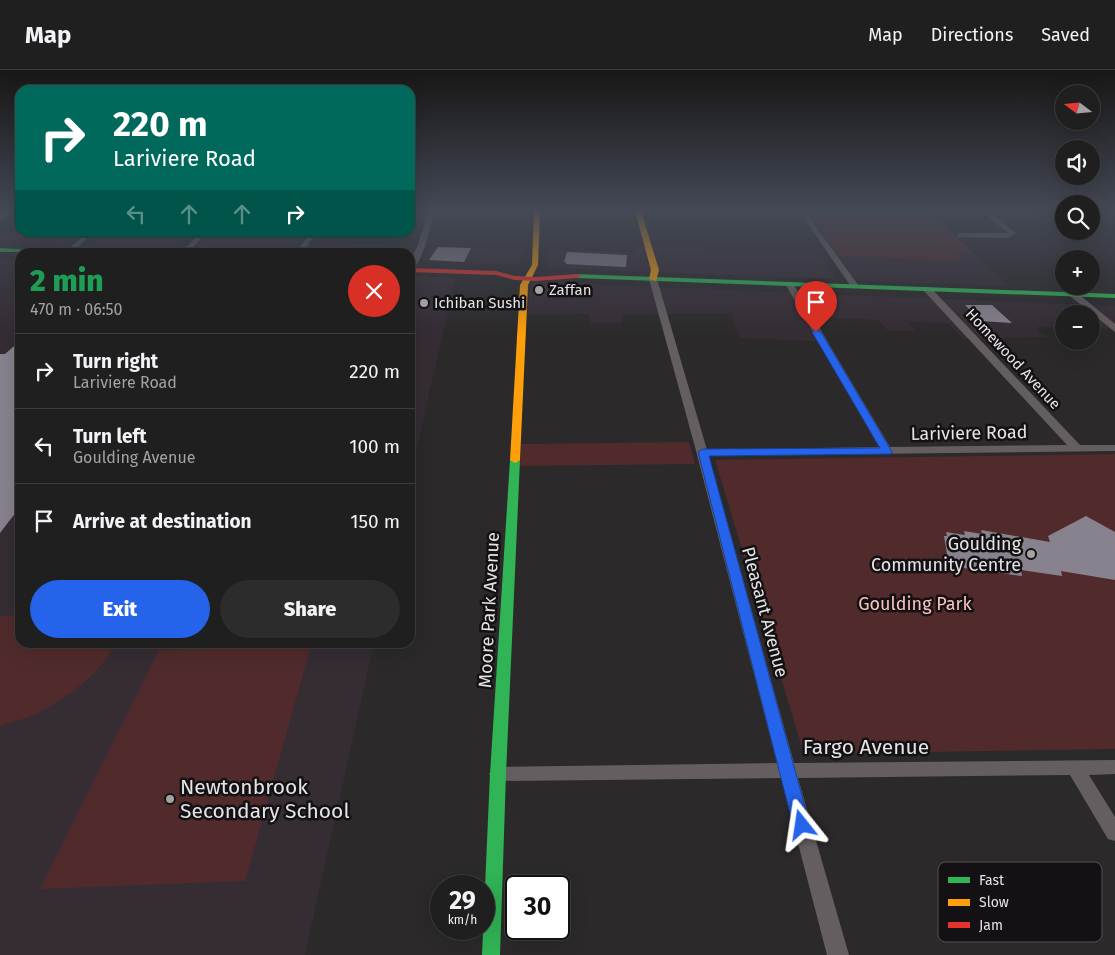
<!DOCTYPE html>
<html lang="en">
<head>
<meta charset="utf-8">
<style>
  :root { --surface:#201f20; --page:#2d2c2d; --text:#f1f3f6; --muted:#a2a2a5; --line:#3d3d3e; --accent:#2563eb }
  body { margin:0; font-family:"Fira Sans",sans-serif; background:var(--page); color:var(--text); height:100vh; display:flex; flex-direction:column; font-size:19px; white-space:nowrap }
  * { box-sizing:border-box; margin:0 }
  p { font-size:16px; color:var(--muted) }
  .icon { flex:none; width:28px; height:28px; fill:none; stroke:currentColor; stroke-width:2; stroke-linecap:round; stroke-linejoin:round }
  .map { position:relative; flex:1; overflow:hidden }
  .side { position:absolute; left:15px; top:178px; width:400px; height:400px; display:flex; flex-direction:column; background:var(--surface); border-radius:15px; box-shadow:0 5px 20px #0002,0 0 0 1px var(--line) }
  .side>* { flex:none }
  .banner { position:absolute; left:15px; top:15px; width:400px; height:152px; border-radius:15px; box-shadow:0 5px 20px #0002,0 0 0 1px var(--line); background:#00695c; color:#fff; overflow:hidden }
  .needle { width:32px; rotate:286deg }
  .buttons { position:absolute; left:1055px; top:15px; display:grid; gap:10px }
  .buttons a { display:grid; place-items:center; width:45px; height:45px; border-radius:50%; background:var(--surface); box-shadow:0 5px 20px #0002,0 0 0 1px var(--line); font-size:25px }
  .speed { position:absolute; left:430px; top:805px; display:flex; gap:10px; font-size:25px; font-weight:700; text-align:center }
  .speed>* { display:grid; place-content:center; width:65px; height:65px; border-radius:50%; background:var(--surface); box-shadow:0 5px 20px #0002,0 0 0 1px var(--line); line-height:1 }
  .speed small { font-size:12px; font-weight:400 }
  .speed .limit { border:2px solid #111; border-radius:8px; background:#fff; color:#111 }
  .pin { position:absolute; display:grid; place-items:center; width:42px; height:42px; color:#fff; margin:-51px -21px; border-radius:50% 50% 50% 0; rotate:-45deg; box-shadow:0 0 5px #0007 }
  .pin .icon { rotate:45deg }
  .me { position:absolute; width:55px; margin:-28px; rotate:345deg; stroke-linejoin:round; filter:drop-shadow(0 0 4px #0008) }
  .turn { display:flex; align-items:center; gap:18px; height:105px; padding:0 15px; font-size:22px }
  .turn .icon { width:65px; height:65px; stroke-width:2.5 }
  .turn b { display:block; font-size:35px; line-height:42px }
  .lanes { display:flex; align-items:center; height:48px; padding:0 15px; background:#0003; justify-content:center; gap:25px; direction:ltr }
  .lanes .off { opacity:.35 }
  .round { display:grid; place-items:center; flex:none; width:52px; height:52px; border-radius:26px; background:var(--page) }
  .headline { display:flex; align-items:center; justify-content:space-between; height:85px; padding:0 15px }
  h1 { font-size:30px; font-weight:800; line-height:38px; color:#1e9e55 }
  .action { display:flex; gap:10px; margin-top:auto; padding:10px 15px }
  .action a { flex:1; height:58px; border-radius:30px; background:var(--accent); color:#fff; font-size:20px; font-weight:800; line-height:58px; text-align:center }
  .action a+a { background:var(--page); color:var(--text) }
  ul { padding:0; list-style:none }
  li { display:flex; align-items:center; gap:15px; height:75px; padding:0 15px; border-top:1px solid var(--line) }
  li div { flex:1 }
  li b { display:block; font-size:19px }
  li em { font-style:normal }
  header { display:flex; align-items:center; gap:30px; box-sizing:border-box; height:70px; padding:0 25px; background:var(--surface); border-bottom:1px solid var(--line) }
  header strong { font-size:24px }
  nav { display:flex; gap:28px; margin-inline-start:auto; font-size:18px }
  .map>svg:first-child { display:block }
  .built { fill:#352c34 }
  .green { fill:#512b2b }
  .building { fill:#87828d }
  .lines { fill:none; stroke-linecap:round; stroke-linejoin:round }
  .street { fill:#655e60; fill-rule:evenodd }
  .fast { fill:#30b455; fill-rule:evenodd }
  .slow { fill:#ff9f0a; fill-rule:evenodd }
  .jam { fill:#e5322d; fill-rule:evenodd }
  .route { fill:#2563eb; stroke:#184099 }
  .poi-dot { fill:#a5a2a4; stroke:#131113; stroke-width:2 }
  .labels { text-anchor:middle; stroke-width:5; stroke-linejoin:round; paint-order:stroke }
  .far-poi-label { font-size:15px; fill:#e6e3e5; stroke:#131113; text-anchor:start }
  .far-street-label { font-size:15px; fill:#e6e3e5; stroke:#131113 }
  .street-label { font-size:18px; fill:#e6e3e5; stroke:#131113 }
  .poi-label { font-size:18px; fill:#e6e3e5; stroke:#131113; text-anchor:end }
  .park-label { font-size:18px; fill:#fdc2bf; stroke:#131113 }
  .near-street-label { font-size:21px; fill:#e6e3e5; stroke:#131113 }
  .near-poi-label { font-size:21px; fill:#e6e3e5; stroke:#131113; text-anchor:start }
  .key { fill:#131113; stroke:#525052; stroke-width:1 }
  .key-label { font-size:14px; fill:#e6e3e5 }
</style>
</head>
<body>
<header>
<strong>Map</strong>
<nav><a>Map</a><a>Directions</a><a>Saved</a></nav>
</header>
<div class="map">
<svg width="1115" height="885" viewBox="0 0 1115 885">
  <rect width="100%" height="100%" fill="#2b292a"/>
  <path class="built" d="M 0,161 L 20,162 L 84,163 L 63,177 L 0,175 Z
    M 209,163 L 209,162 L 306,163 L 291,182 L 191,182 Z
    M 98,165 L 130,166 L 185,168 L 172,182 L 84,178 Z
    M 316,172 L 406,175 L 402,182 L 308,182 Z
    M 431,176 L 524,180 L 517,195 L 421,191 Z
    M 636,176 L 703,176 L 707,183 L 820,185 L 836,209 L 547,198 L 549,180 L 636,183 Z
    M 956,182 L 974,183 L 1009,216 L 861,211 L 855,209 L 839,186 L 964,191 Z
    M 0,191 L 20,191 L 20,572 L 374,573 L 305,885 L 0,885 Z
    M 410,206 L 455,208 L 410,409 Z
    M 531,212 L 1115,236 L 1115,259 L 1091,258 L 1091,244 L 1064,244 L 1064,257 L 1035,257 L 1046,267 L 963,269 L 948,253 L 908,251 L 915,261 L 888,261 L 879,250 L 814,247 L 829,272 L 739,268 L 732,243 L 622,245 L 622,253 L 590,253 L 588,244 L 527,245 Z"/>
  <path class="green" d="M 807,141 L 932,145 L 974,183 L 957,182 L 965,191 L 839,186 Z
    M 689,372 L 695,394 L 520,396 L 521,374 Z
    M 1115,384 L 1115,679 L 804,684 L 715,390 Z
    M 20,545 L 20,572 L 115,573 C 105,600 66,629 40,642 C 28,649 13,651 0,656 L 0,546 Z
    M 311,576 L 245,811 L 40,819 L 159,580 Z"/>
  <path class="building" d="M 438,177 L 471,178 L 464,192 L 429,190 Z
    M 567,182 L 627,185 L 626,197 L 566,194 L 566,192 L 564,192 Z
    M 965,235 L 992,235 L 1012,253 L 980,251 Z
    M 20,271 L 20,437 L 0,463 L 0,284 L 5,284 Z
    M 1086,446 L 1115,462 L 1115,510 L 1061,501 L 1062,506 L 1021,500 L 1022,506 L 949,496 L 944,466 L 947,466 L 946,462 L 965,465 L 964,461 L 982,464 L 981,460 L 1050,472 L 1048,466 Z"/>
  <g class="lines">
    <path class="street" d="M 428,141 L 434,141 C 431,155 423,195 410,201 L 410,191 L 418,175 Z
      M 799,141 L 805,141 L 859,216 L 858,218 L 852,218 Z
      M 981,141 L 988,141 L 1016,163 L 1008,168 L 958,167 L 957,165 L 961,163 L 1008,163 Z
      M 87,162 L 95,162 L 72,182 L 65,182 Z
      M 200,162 L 207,162 L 189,182 L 182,182 Z
      M 310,162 L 317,162 L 303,182 L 297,182 Z
      M 650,207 L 657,209 L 707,380 L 879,377 L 786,215 L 790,213 L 794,215 L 890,377 L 1067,375 L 924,221 L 924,217 L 930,217 L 1080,375 L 1115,375 L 1115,381 L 709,386 L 794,693 L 1115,690 L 1115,704 L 1089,705 L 1115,747 L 1115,771 L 1108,769 L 1070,705 L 798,708 L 849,885 L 827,885 L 781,708 L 498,711 L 492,709 L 489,704 L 492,699 L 498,697 L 777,693 L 695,377 L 649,209 Z
      M 1070,222 L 1076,222 L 1115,254 L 1115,262 L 1070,226 Z"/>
    <path class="fast" d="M 7,141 L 14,141 L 0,149 L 0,145 Z
      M 0,178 L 35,180 L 38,182 L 0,182 Z
      M 574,204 L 1115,224 L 1115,228 L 577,208 L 573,206 Z
      M 515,387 L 520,390 L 506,704 L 500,885 L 482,885 L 490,704 L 510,390 Z"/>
    <path class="slow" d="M 534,141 L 540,141 L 538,195 L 528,215 L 520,390 L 515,393 L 510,390 L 520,215 L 532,195 Z
      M 635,141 L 641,141 L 659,200 L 656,211 L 649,209 L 651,200 Z"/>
    <path class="jam" d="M 410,198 L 496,201 L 515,206 L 536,207 L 577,204 L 581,206 L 577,208 L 536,211 L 515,210 L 496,205 L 410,202 Z"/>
  </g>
  <linearGradient id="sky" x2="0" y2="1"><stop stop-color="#181717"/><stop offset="0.53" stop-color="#444955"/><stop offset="1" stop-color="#444955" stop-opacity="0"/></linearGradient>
  <rect width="1115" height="265" fill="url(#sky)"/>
  <path class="route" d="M 816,259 L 821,262 L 892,382 L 891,384 L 709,386 L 810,755 L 808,761 L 802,763 L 796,761 L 793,755 L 698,382 L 703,379 L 880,378 L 812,262 Z"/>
  <g class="poi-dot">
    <circle cx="539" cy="220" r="5"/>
    <circle cx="424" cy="233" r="5"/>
    <circle cx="1031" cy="484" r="5"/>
    <circle cx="170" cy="729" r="5"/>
  </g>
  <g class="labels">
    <g class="far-poi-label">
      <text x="549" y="225">Zaffan</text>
      <text x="434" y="238">Ichiban Sushi</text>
    </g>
    <g class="far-street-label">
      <text transform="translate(1013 289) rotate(47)" y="5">Homewood Avenue</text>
    </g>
    <g class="street-label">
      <text transform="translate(969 363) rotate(-1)" y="6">Lariviere Road</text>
      <text transform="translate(489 540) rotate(-87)" y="6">Moore Park Avenue</text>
      <text transform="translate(765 542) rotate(75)" y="6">Pleasant Avenue</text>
    </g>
    <g class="poi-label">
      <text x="1021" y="480">Goulding<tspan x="1021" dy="21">Community Centre</tspan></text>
    </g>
    <g class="park-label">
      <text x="915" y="540">Goulding Park</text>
    </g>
    <g class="near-street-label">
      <text x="866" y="684">Fargo Avenue</text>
    </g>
    <g class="near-poi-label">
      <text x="180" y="724">Newtonbrook<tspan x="180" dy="24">Secondary School</tspan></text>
    </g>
  </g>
  <rect x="938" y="792" width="164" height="80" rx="8" class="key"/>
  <rect x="948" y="807" width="22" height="6" fill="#30b455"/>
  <rect x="948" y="829" width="22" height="7" fill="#ff9f0a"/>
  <rect x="948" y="852" width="22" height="6" fill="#e5322d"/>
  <g class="key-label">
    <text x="979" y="815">Fast</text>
    <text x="979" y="837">Slow</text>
    <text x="979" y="860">Jam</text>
  </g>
</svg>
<div class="buttons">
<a><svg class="needle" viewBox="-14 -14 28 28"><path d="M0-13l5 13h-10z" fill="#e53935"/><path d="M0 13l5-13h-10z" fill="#a2a2a5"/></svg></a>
<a><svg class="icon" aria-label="sound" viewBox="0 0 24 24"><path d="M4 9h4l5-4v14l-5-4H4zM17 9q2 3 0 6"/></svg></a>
<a><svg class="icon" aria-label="search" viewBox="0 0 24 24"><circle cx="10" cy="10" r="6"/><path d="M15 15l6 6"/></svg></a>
<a>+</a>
<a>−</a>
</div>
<div class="speed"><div>29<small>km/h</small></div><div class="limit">30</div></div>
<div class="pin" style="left:816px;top:262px;background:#d93025"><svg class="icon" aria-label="arrive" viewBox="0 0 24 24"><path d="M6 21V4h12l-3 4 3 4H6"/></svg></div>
<svg class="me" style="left:802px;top:755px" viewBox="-20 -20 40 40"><path d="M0-17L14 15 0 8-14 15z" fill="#2563eb" stroke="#fff" stroke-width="4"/></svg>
<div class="banner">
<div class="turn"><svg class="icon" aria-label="right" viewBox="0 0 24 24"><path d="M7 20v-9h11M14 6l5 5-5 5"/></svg><div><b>220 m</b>Lariviere Road</div></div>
<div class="lanes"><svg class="icon off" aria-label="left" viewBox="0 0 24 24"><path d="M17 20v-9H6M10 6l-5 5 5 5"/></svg><svg class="icon off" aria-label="ahead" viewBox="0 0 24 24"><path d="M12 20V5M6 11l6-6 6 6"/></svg><svg class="icon off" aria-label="ahead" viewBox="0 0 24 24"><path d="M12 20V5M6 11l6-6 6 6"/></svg><svg class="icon" aria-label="right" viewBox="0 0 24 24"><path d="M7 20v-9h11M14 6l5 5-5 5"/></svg></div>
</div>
<section class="side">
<div class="headline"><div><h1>2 min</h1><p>470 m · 06:50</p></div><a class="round" style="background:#d93025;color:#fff"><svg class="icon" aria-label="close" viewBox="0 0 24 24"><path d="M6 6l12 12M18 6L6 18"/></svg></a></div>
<ul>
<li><svg class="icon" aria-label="right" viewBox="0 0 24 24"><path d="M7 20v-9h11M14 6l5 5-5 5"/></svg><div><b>Turn right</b><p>Lariviere Road</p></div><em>220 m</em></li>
<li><svg class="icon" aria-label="left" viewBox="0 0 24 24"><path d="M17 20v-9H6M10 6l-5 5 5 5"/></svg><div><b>Turn left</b><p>Goulding Avenue</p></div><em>100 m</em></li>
<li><svg class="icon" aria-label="arrive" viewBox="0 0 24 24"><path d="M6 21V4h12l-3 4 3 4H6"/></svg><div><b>Arrive at destination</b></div><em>150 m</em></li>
</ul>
<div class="action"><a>Exit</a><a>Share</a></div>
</section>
</div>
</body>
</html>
